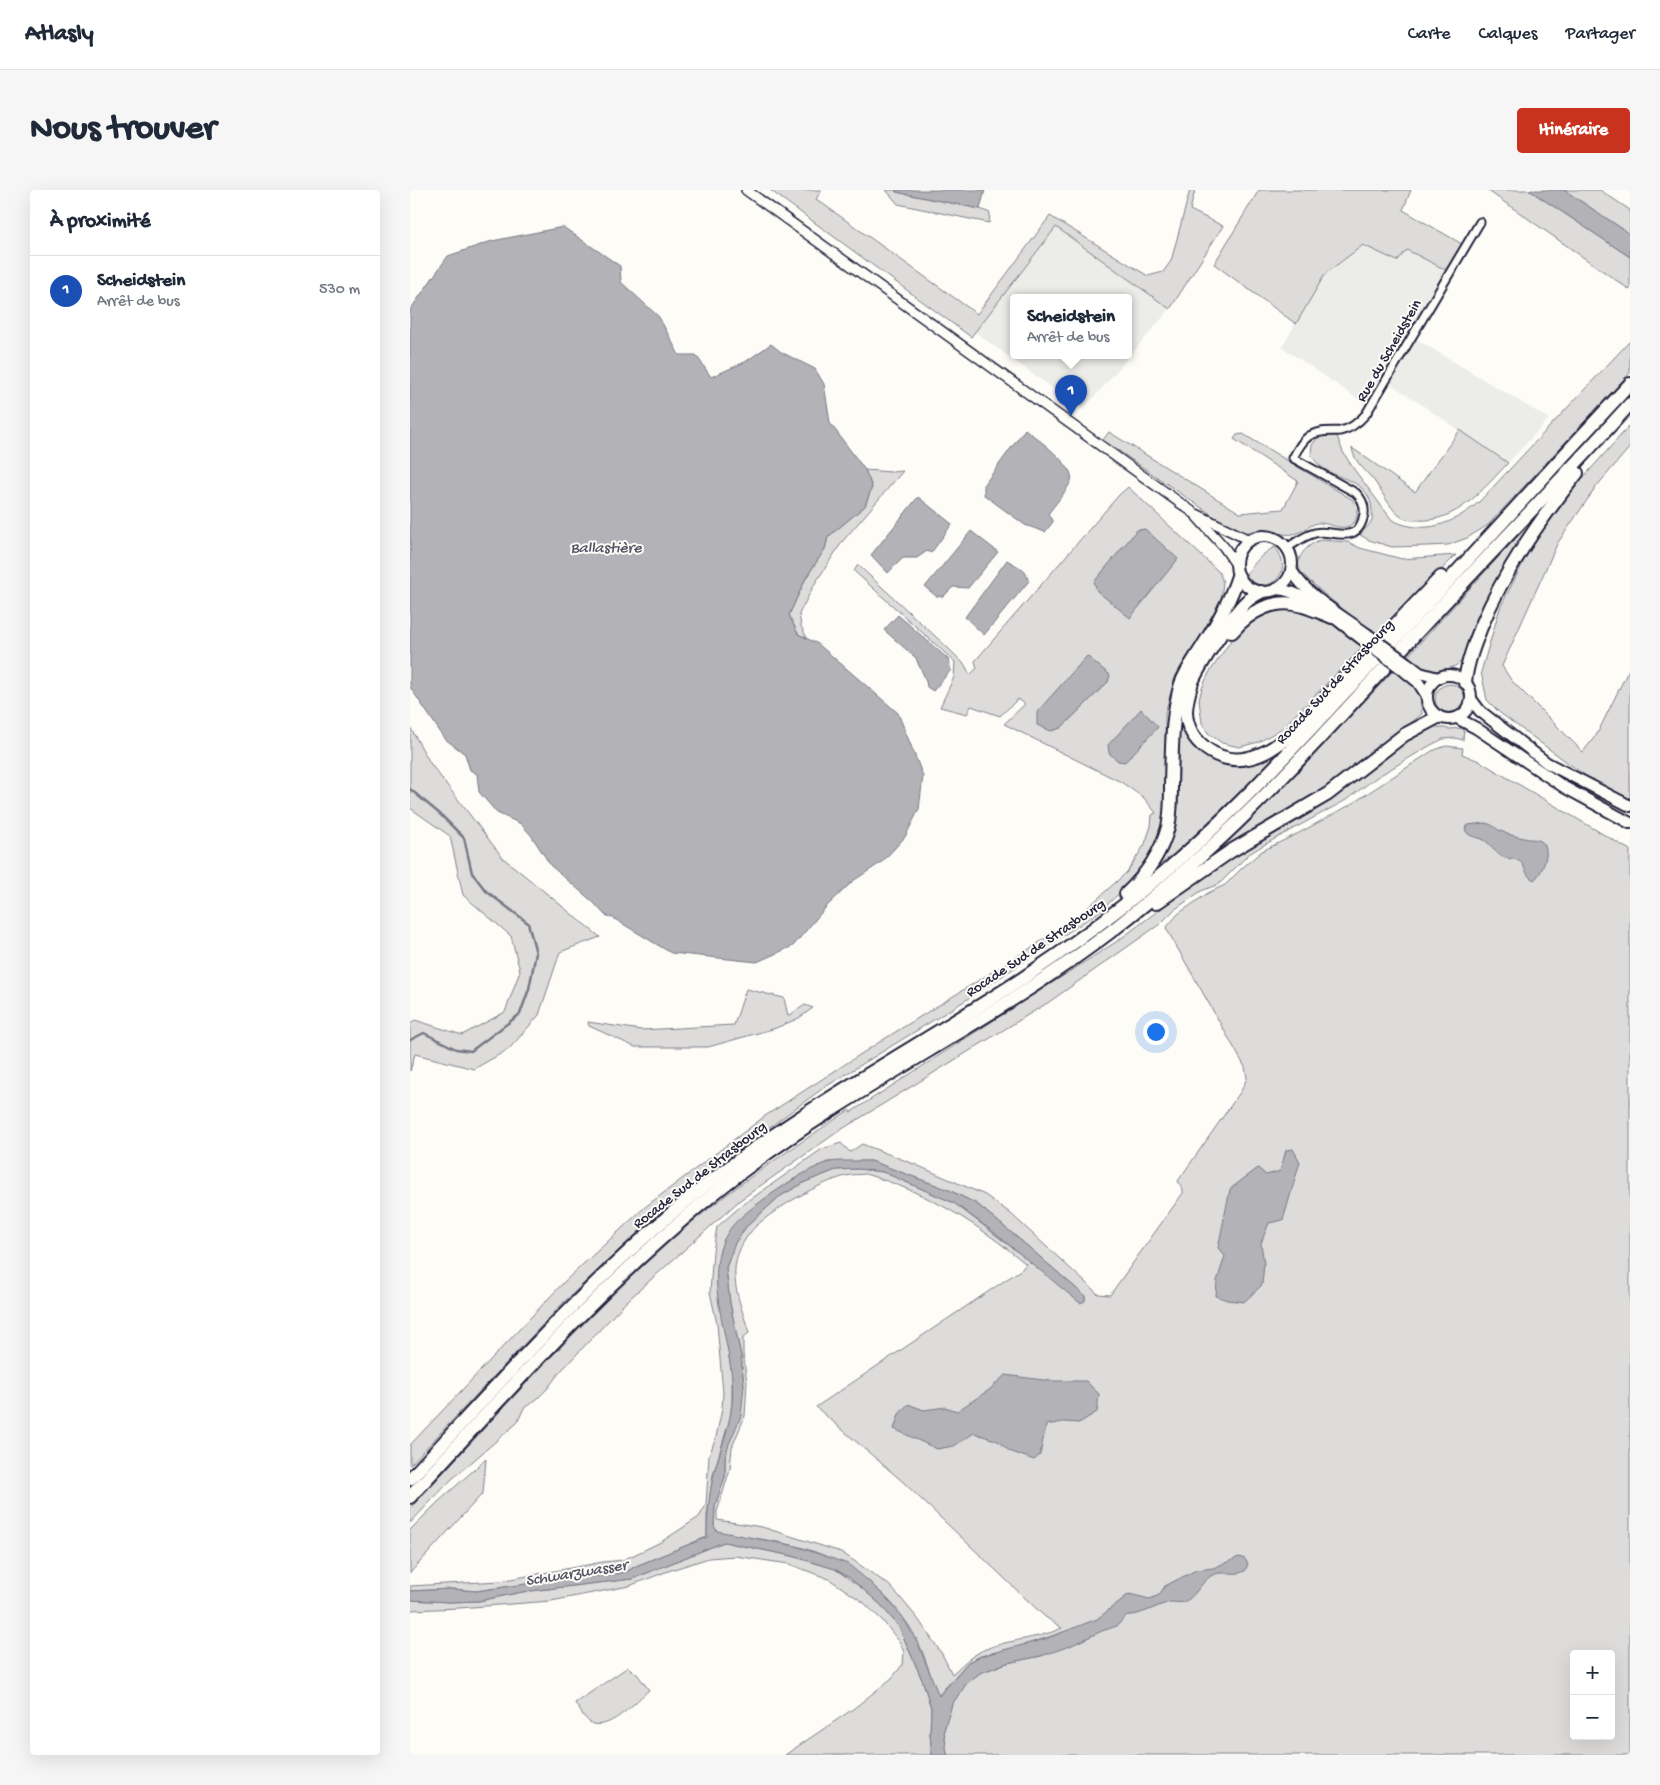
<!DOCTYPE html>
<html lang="fr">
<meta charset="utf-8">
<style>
body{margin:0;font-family:"Gochi Hand",sans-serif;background:#f6f6f7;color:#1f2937}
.controls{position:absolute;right:15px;bottom:15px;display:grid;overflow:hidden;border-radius:5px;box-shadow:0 5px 20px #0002}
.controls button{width:45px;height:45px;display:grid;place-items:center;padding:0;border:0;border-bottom:1px solid #e0e1e3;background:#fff;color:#1f2937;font:25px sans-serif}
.you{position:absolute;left:745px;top:841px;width:18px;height:18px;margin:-12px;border:4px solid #fff;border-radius:50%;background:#1a73e8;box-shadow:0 0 0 8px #1a73e833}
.badge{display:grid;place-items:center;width:32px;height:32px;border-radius:50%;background:#c8321e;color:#fff;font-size:16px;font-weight:700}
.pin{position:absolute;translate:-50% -41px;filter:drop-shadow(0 1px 2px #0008)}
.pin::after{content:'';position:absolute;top:26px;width:18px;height:15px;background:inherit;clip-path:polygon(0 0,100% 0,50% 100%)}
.popup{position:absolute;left:600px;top:104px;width:122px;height:65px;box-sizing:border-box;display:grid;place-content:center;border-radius:5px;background:#fff;filter:drop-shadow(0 1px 4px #0005);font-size:16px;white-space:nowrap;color:#747a83}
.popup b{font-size:19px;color:#1f2937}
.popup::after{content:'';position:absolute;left:50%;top:100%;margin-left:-10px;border:10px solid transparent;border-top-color:#fff}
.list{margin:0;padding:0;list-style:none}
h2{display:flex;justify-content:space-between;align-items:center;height:65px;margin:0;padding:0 20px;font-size:21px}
h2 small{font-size:16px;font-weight:400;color:#747a83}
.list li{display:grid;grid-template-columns:32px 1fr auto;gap:15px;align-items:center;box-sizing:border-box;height:70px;padding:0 20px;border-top:1px solid #e0e1e3}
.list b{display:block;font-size:19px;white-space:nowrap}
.list p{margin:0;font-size:16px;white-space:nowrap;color:#747a83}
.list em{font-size:16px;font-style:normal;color:#747a83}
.map{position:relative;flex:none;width:1220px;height:1565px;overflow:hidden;border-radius:5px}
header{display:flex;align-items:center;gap:30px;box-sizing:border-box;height:70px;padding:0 25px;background:#fff;border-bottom:1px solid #e0e1e3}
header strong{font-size:24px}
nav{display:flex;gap:28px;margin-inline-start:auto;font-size:18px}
.intro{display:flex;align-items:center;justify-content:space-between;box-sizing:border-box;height:120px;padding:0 30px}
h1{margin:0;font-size:35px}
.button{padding:12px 22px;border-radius:5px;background:#c8321e;color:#fff;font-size:18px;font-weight:700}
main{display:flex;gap:30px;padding:0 30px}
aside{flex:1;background:#fff;border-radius:5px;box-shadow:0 5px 20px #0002}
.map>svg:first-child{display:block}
.built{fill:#ecece9;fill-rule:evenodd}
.green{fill:#dddcdb;stroke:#807f8b;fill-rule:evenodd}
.water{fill:#b2b2b7;stroke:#787885}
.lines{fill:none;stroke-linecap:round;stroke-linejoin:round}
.stream{stroke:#787885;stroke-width:2.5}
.street-casing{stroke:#22223b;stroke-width:11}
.secondary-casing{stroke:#22223b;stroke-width:12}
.primary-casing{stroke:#22223b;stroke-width:14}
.highway-casing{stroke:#22223b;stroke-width:16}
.street{stroke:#fdfcf7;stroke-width:7}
.secondary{stroke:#fdfcf7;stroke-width:9}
.primary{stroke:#fdfcf7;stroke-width:10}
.highway{stroke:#fdfcf7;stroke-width:12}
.primary-bridge-casing{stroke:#22223b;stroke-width:14;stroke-linecap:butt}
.primary-bridge{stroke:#fdfcf7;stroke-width:10}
.labels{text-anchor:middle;stroke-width:4;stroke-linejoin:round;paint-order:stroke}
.street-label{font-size:15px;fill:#22223b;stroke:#fdfcf7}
.water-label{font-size:16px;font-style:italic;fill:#545466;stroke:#fdfcf7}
</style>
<header>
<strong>Atlasly</strong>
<nav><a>Carte</a><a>Calques</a><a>Partager</a></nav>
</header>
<div class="intro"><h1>Nous trouver</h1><a class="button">Itinéraire</a></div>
<main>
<aside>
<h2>À proximité<small></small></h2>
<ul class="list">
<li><span class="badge" style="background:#1a4fb4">1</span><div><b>Scheidstein</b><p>Arrêt de bus</p></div><em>530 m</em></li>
</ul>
</aside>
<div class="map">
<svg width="1220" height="1565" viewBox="0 0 1220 1565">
<rect width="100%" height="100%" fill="#fdfcf7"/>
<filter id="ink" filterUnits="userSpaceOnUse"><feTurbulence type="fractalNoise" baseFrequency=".02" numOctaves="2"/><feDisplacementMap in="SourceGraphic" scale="10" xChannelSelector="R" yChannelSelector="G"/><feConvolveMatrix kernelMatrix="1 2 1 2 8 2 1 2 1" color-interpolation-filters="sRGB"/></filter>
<g filter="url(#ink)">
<g class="built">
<path d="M646,37L760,119L673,220L565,142ZM604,107H718V165H604Z"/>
<path d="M953,55L987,71L997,59L1036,80L998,144L1139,229L1098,273L975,190L958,216L872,157L915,84Z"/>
</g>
<g class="green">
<path d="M360,0H412L406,9L567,124L640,26L738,86L753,82L761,71L780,0H785L780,20L813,36L760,119L646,37L561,147Z"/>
<path d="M476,0H486V2L570,19L580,23L579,33L488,14Z"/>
<path d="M849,0H1001L993,20L1052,54L1036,80L997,60L987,71L953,55L915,84L886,134L804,74Z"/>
<path d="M1077,0H1119L1220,67V100Z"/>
<path d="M1154,0H1190L1220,20V44Z"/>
<path d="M1220,151V183L1078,335L1057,348L1038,355L1017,356L982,357L959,350L950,345L962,331C966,279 917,297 901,264L902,255L908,247L918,245L927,246L933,262L943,278L982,330C1015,346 1043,334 1069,312Z"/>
<path d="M1220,235V257L1186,297L1147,354L1092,476L1101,490L1173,562L1187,544L1220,477V610L1173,584L1090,523L1077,510L1071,482L1090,418L1123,353L1171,290Z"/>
<path d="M1050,240L1098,273C1074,298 1047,333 1008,330C1003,330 998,330 993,328C982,322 974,305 967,295C959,282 944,274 942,258L1005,302Z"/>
<path d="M699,242L830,323L873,319L888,291L824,249L827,245L833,244L943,310C946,318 950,325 944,332C934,344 920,332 907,333C899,335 892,343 883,344C873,346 865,341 856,340C851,339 846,341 841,342C831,343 824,339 815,334L693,250Z"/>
<path d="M455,280L481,282L493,281L432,352L404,395L389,424L391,436L397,448L388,444L379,425L396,388L415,359L418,347L455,316L462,297Z"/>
<path d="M718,297L809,382L813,392L811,409L791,447L766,485L755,523L756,619L749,650L726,688L689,722L556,810L412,899L317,968L254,1019L155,1111L0,1275V1255L155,1091L235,1017L355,926L471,851L624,756L675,720L717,682L735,654L741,636L742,625L746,623L734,608L711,592L594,534L615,514L608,509L590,526L561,516L557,524L530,517L544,487L545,472L444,381L448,375L538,458L555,475L560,485L567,478L565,471L709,305ZM677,467L699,485L698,492L651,538Z"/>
<path d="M1137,314L1056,460C1052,472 1050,475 1037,479C1019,485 1012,477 997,467Z"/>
<path d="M910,350L938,352L950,358L992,369L1046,365L966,445C945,428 922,412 902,393C899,390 894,386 891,382C882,368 899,354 910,350Z"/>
<path d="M865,357C889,386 850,410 836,384C845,373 852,363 865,357Z"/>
<path d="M875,416L907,424L954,456L871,539L849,552L829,557L812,553L798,543L792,533L789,510L792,498L799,483L824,446L843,428Z"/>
<path d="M984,480L1009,500L1012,524L932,588L894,613L807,663L805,661L893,577Z"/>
<circle cx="1040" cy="509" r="15"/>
<path d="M770,525L812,572L871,559L858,575L752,676L750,672L758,660L768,616Z"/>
<path d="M1022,536L1039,539L1054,538L1053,550L1045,548L1033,549L1021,555L967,587L936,610L852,656L839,664L809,694L791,701L764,720L750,734L639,812L429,941L330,1010L217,1111L149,1183L137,1199L127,1209L114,1218L107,1233L42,1289L0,1333V1318C87,1226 171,1129 267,1045C320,998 380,960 439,920L441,922L709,750L786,692L992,552Z"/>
<path d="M0,537L20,573L93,668L190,747L150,762L129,825L99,859L64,879L5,864L0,881V834L5,830L52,845L95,822L110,781L101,746L53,705L40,646L0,618Z"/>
<path d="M1036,556L1053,558L1052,564L1069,571L1220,660V1565H537L534,1540L542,1514L557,1493L570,1483L597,1473L631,1466L643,1461L657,1441L614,1455L571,1466L558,1472L528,1506C522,1490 517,1473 510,1456C488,1407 438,1369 386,1356C362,1350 336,1347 311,1343L307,1341L304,1336L305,1316L315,1287V1267L334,1195L331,1166L320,1113L316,1078L325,1053L336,1037L369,1007L395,992L426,980L448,979L473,982L544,1013L622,1073L675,1110V1106L615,1054L567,1014L539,1000L461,971L417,972L382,990L352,1011L314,1049L309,1063L307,1094L322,1185V1213L320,1228L303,1285L297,1325V1347L226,1376L216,1382L197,1385L152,1389L66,1401L41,1399L0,1401V1396L90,1391L193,1372L213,1370L251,1352L289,1327L296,1315L299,1266L306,1247L312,1219L313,1203L307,1134L300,1102L303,1061L307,1037L331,1016L412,959L431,953L440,962L452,954L504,974L575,1005L600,1023L688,1104L700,1105L773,1003V1000L768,991L831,901L837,888L835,877L756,738L768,724L798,703L815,695L832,678L852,661L889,643L940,615L1022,561ZM455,984C517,1002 567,1033 616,1074L612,1079L406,1217L492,1291L634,1426L652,1438C626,1451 586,1449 563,1466C555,1471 549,1478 542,1484L532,1464L508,1429L489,1406L479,1395L431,1362L352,1337L307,1330V1322L320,1279L322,1257L335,1226L337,1192L333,1164V1148L339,1143C333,1121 321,1095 326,1072C328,1059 337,1045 346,1036C366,1018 410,992 436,986C442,984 449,985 455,984ZM1164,1464H1201V1546H1164Z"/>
<path d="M336,799L374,808L378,826L395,815L403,818L389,828L366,838L298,857H225L179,836L178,832L231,840L324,835Z"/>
<path d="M76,1269L73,1303L0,1383V1340L27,1313Z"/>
<path d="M314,1352L382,1366L425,1379L453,1399L471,1415L489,1437L513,1492L521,1518L520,1544L522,1565H375L443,1519L482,1488L493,1474L494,1462L489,1451L472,1430L453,1412L419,1389L379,1374L325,1366L299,1368L261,1380L219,1396L141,1411L49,1418L0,1420V1410L39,1412L69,1411L112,1402L222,1389Z"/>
<path d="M218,1477L227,1484L239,1500C226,1511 202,1539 183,1534C175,1531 170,1520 165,1513Z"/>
</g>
<g class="water">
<path d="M486,0H575L570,19L486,2Z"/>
<path d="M1119,0H1154L1220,44V67Z"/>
<path d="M153,37L210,76L211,92L249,127L269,165H286L301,187L335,172L361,154L371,162L405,179L414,194L420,233L455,280L462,297L455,316L418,347L415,359L396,388L379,425L388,444L408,454L488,523L513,586L509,619L495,647L472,672L443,691L416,717L383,756L347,772L261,763L203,728L195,725L183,712L141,676L121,645L111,634L87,623L69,602L67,584L60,580L55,564L35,549L0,497V120L38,66L82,51Z"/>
<path d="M615,239C626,248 667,277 661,291C658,299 644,316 638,324L643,332L635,342L615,335L574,305V295Z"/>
<path d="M508,307L542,334L521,363L517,361L507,368H493L478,383L461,365Z"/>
<path d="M735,339L768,369L720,428L687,401L684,392L727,340Z"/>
<path d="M561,341L588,362L558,398L543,397L533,407L526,406L515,397Z"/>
<path d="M597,370L614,380L619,391L574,445L555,427Z"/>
<path d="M488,425L538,469L541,480L523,501L517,497C516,486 509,478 506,468L474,440Z"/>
<path d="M677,466L700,485L698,492L651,538L641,541L627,535V522Z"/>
<path d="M731,519L748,537L715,572L708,571L699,563L698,555Z"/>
<path d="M1075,633C1085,635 1084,638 1091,641C1098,645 1106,646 1114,648C1119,650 1128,648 1132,652C1142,660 1132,684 1124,690C1114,686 1116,673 1107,670C1103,668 1099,669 1095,668C1086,665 1082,655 1074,650C1066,646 1058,648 1055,639L1058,635Z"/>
<path d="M883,959L890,972L873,1030L859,1033L851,1053L854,1074L852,1095L834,1112L817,1110L806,1106L807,1091L815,1066L808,1058L820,999L848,978L856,985L870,981L876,960Z"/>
<path d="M435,971H461L539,1000L567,1014L615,1054L675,1106V1111L670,1113L582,1041L544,1013L473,982L448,979L426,980L395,992L369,1007L336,1037L325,1053L316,1078L320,1113L331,1166L334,1195L331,1226L319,1254L315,1267V1287L305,1316L304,1336L307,1341L386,1356L438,1374L461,1393L480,1412L497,1434L509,1456L529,1506L558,1472L571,1466L635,1449L687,1429L719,1404L740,1409L749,1405L755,1396L786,1380L803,1378L829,1367L835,1369L838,1374L835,1381C825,1386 815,1381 805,1384C792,1389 788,1404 776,1411C772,1414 767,1412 761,1412C749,1414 729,1427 717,1425L707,1436L692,1441L660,1456L631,1466L597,1473L570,1483L557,1493L542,1514L534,1540L537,1565H522L520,1544L521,1518L513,1492L489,1437L471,1415L440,1388L425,1379L382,1366L314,1352L222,1389L112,1402L69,1411L39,1412L0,1410V1401L41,1399L66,1401L152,1389L197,1385L216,1382L226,1376L297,1347C297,1326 299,1304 304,1283C310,1260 320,1237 322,1213C328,1159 286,1088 320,1039C327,1028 350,1012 360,1005C378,993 396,980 416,973C422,971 429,971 435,971Z"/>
<path d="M595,1185L641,1191H676L689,1204L687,1222L669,1233L653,1232L636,1235L630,1265L624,1270L599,1261L588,1251L564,1243L544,1256L527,1259L484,1239L489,1224L498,1214L514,1220L535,1217L547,1221L579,1200Z"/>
</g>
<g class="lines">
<path class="stream" d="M0,599L31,625L54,648L62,683L76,701L118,733L126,763L119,799L110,824L61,861L46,859L14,843L0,850"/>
<defs>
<path id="street" d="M877,358C885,353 895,345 905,343C921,338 948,358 954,324C955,316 952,309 946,303L883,268C887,260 892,251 899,246C909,240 920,242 930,241C941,239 949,232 956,224L1070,32"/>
<g id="secondary">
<path d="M336,0L784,323L839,350"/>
<path d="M787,327L814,357L825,373"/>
</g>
<g id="primary">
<circle cx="854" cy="374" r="28"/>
<path d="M881,380C898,407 931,425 957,444"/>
<path d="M866,399C897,401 927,431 952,449"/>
<path d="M997,473L1010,483L1028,488"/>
<path d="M992,479L1008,492L1017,506"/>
<circle cx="1039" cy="507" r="22"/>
<path d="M1061,509L1070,521L1137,573L1220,616"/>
<path d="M1047,528L1066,538L1154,597L1220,633"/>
</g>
<g id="highway">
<path d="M851,402C845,405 840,408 835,413C821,427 790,474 782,492C779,502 776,512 776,522C777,552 809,575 838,568C854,565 866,556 878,547L1031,387"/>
<path d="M822,442C839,421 866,407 893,416C903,419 912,423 922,427"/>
<path d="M1055,492C1057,473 1064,455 1071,437C1094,381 1129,331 1167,283"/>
<path d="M716,704C735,686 751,664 758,637C761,624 761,610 761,596C762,561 761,527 771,494C776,480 787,466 794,454C808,432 820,411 828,386"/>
<path d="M746,713L821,661L918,604L994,545L1028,527"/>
<path d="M0,1289C103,1178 204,1062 326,972C417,905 517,851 612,789C660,757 707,722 751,685C819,628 878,563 939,498C1033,398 1126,295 1220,194"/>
<path d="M0,1307C105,1193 207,1077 330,983C449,893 586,830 704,739C752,701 798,662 841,619C892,569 940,515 989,462C1065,379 1144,298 1220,214"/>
</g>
</defs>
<use href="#street" class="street-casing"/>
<use href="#secondary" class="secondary-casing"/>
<use href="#primary" class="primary-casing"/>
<use href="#highway" class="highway-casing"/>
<use href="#street" class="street"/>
<use href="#secondary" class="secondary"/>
<use href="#primary" class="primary"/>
<use href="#highway" class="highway"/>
<defs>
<g id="primary-bridge">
<path d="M957,444L997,473"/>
<path d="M952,449L992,479"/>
</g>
</defs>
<use href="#primary-bridge" class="primary-bridge-casing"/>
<use href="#primary-bridge" class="primary-bridge"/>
</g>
</g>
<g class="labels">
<g class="street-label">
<text transform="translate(978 160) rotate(-60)" y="5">Rue du Scheidstein</text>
<text transform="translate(924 491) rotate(-47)" y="5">Rocade Sud de Strasbourg</text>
<text transform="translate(625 757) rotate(-34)" y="5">Rocade Sud de Strasbourg</text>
<text transform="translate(289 984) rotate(-38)" y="5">Rocade Sud de Strasbourg</text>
</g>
<g class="water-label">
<text x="196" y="362">Ballastière</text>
<text transform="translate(166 1381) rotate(-9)" y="6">Schwarzwasser</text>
</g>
</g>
</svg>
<div class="controls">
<button>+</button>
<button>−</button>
</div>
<div class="you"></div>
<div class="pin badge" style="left:661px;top:226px;background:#1a4fb4">1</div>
<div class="popup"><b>Scheidstein</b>Arrêt de bus</div>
</div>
</main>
